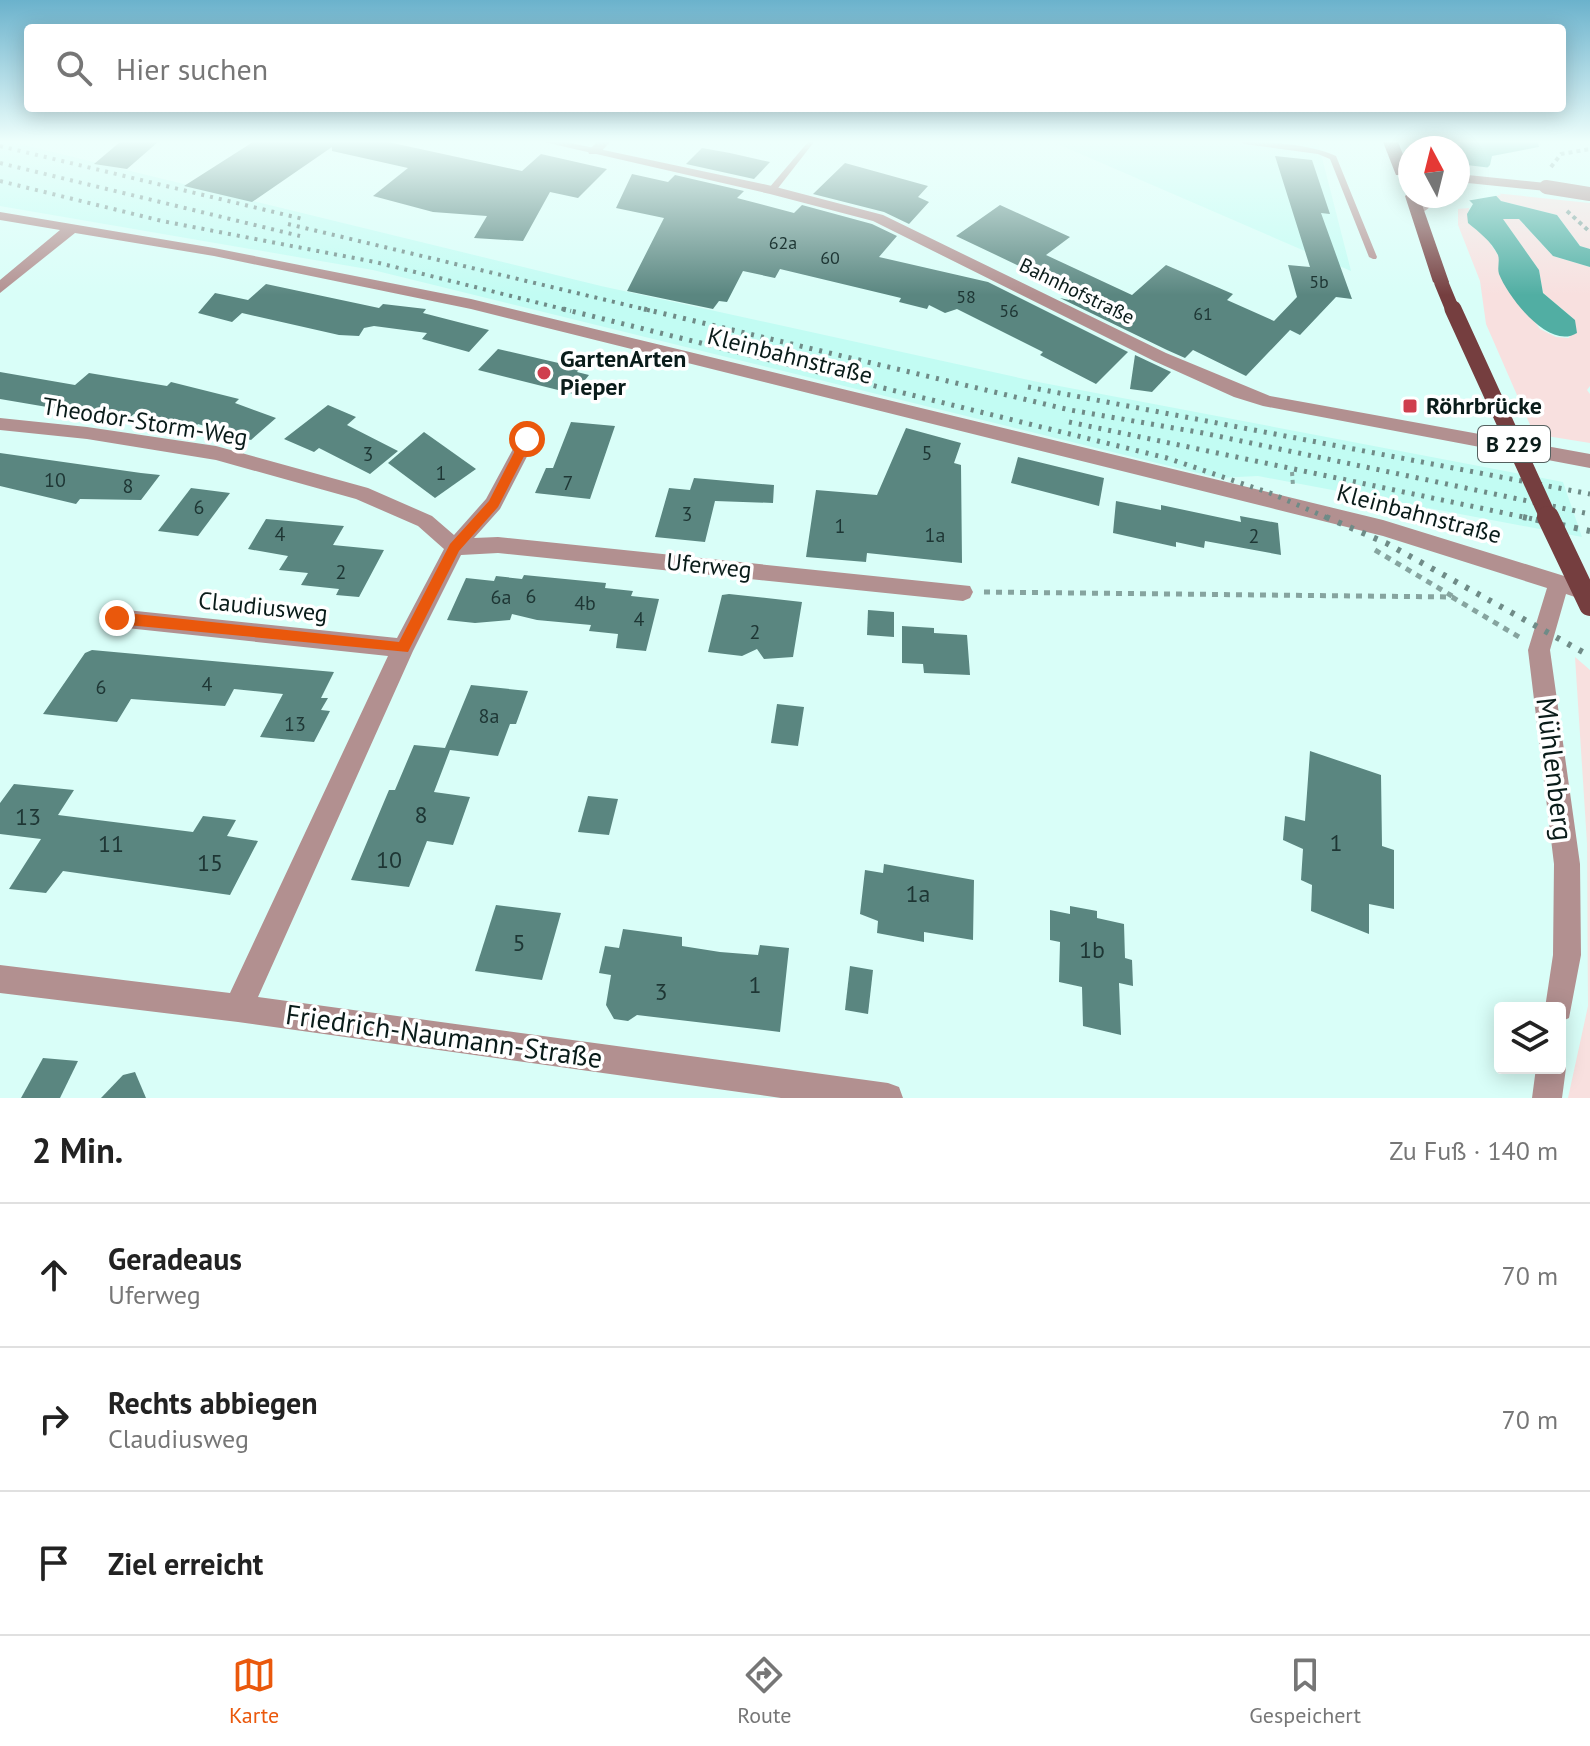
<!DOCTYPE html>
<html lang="de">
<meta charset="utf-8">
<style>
body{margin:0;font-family:"PT Sans",sans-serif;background:#f2f2f2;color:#222}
.controls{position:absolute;right:24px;bottom:24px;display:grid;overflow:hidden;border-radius:8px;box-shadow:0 4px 20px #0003}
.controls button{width:72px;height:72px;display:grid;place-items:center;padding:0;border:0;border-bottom:2px solid #e0e0e0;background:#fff;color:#222;font:40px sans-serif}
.compass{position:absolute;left:1398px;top:136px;width:72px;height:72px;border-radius:50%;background:#fff;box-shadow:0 4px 20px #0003;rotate:353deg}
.stop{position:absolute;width:24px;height:24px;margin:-18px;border:6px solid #ea580c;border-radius:50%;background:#fff}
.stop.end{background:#ea580c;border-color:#fff;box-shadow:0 2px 8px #0008}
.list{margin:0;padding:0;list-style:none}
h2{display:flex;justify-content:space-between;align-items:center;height:104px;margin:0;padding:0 32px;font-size:34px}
h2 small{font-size:26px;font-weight:400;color:#767676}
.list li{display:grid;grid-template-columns:52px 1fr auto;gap:24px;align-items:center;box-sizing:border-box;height:144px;padding:0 32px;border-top:2px solid #e0e0e0}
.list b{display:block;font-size:30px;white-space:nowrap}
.list p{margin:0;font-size:26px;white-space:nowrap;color:#767676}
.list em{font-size:26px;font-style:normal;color:#767676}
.icon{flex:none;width:44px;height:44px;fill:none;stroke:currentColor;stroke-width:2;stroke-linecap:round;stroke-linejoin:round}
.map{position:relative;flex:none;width:1590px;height:1098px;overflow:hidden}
.search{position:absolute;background:#fff;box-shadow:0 4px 20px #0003;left:24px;right:24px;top:24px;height:88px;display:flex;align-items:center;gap:20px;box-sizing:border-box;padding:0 28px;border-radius:8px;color:#767676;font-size:30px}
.sheet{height:536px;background:#fff}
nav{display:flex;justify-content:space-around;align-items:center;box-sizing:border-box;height:112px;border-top:2px solid #e0e0e0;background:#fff;font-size:22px;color:#767676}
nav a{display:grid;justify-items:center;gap:4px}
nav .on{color:#ea580c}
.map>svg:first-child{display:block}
.built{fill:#c2fcf3}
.green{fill:#f8e0df}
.water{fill:#51aea3}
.pier{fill:#d9fef8}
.building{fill:#5a8680}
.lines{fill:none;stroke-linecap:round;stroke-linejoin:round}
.path-far1{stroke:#86a49f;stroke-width:4;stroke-dasharray:4 4;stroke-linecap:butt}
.path{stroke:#86a49f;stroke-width:5;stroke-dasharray:6 6;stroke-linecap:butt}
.service{fill:#b29090;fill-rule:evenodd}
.minor{fill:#b29090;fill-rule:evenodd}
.tertiary{fill:#b29090;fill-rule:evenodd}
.primary{fill:#753e3f;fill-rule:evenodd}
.motorway{fill:#5d1f24;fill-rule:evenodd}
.rail-far2{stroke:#6f8b87;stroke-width:4;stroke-dasharray:3 6;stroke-linecap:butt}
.rail-far1{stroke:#6f8b87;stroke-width:5;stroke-dasharray:3 7;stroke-linecap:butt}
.rail{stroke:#6f8b87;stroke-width:6;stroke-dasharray:4 9;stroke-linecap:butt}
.tertiary-bridge{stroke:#b29090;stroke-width:14}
.primary-bridge-far2{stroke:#753e3f;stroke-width:14}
.primary-bridge-far1{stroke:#753e3f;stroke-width:17}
.primary-bridge{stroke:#753e3f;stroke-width:22}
.route{fill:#ea580c}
.poi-dot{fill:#cf3f4e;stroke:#fff;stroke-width:3}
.labels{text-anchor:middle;stroke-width:7;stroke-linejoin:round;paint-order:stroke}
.far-number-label{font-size:18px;fill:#1e3634}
.far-street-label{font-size:20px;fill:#0a1c1a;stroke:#fff}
.number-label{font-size:20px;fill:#1e3634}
.shield{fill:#fff;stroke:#54605f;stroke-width:2}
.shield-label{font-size:22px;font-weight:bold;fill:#0a1c1a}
.street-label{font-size:24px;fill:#0a1c1a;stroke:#fff}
.poi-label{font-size:24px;font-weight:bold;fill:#0a1c1a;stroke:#fff;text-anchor:start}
.near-number-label{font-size:24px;fill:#1e3634}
.near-street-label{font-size:28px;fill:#0a1c1a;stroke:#fff}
</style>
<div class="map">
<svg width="1590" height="1098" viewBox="0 0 1590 1098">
<rect width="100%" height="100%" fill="#d9fef8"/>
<g class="built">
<path d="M0,142H12L601,286L1038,382L1563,482L1582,537L1258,476L1218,478L373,270L0,206Z"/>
<path d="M1053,142H1318L1351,271Z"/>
</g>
<g class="green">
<path d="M1494,193L1590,203V249L1580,246L1557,215L1501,201Z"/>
<path d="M1469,208L1468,223L1486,237L1500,258L1499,272L1540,329L1556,337L1569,338L1575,320L1543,293L1539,270L1502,218L1519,219L1553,256L1590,267V386L1587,390L1590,394V443L1534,434L1486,324L1480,281L1458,225V209Z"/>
<path d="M1575,657L1590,670V1098H1568L1588,1006L1587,843Z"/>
</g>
<path class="water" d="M1460,142H1538L1539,147L1492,156L1490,165L1483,172L1489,188L1501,201L1557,215L1580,246L1590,249V267L1553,256L1519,219H1503L1539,270L1543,293L1575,320L1577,333C1549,351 1508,297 1499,274C1497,268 1500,261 1498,255C1491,241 1479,232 1468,223L1467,214L1473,204L1458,189Z"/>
<path class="pier" d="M1458,164L1492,168L1488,172L1493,186L1501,195L1466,201L1458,194Z"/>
<g class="building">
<path d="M120,142H158L127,169L94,164Z"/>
<path d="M253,142H388L522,171L541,154L607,169L578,198L550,192L523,241L474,238L487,216L433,212L373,196L408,168L332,151V147L252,202L184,186Z"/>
<path d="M702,148L730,153L770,162L754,179L686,164Z"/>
<path d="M1275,156L1312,160L1330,214L1321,213L1352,299L1336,297L1300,335L1290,330L1246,376L1193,350L1185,358L1167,350L1060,298L1069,300L1072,291L956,236L1000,205L1070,237L1046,255L1132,295L1166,265L1233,294L1227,300L1274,321L1297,297L1288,265L1310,267Z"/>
<path d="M845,163L928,186L918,197L929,202L909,224L884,212L813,194Z"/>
<path d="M632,174L668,182L675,175L744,191L737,198L794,213L802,205L872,224L897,236L879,257L988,282L1128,352L1096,384L1040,355L1043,352L957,309L945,313L929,305L927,309L899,302L901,298L780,269L775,278L743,271L727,302L719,301L713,309L627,291L664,218L616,208Z"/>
<path d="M266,284L379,308L383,304L426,309L423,313L489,330L469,352L422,339L427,333L374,326L364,328L359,336L339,335L242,313L232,322L198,313L215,293L248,300Z"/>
<path d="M498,349L580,368L577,372L589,375L574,394L478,370Z"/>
<path d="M1135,355L1171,372L1152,392L1130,389Z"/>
<path d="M0,372L75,385L89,373L167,386L171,382L239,399L235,403L276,418L251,440L198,424L193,429L134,414L128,419L75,407L72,410L53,408L0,399Z"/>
<path d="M328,405L356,417L347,425L398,451L370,474L319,448L314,452L284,439Z"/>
<path d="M571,422L615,426L590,499L535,493L546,468H553Z"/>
<path d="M906,428L961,443L954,463L961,465L962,563L867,553L866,562L806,557L816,490L877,495Z"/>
<path d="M424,432L476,469L435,498L388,463Z"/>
<path d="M0,453L141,473L160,475L141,500L80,499L76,504L0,486Z"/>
<path d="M1018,457L1104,478L1099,506L1011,483Z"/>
<path d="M694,478L774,485L773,503L715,501L705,542L655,537L669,488L690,490Z"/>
<path d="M191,488L230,493L198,536L158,531Z"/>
<path d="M1116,501L1161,510V505L1241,522L1240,516L1278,523L1281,555L1205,541L1204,548L1176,542V547L1113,533Z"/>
<path d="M266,519L344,526L333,545L384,550L359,597L336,595L339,589L301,585L308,573L279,570L288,556L248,549Z"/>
<path d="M524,575L606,583L605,588L633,591L631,596L659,599L646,651L616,648L618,634L589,631L591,625L537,620L512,614L510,620L475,623L447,620L466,578L494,581L496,576L522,579Z"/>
<path d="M729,594L802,602L793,657L764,659L757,649L742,656L708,652L722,595Z"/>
<path d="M868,610L894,612V637L867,635Z"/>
<path d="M902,626L934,628V633L967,635L970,675L924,673L923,664L902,663Z"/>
<path d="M92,650L334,672L321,698H328L321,710L330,711L314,742L260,737L283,694L234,689L225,706L131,699L117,722L43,714L85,653Z"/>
<path d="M471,685L528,691L516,724H510L498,756L450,750L434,792L470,797L453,845L427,841L409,887L351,880L389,790H395L414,745L445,748Z"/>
<path d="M777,704L804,707L798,746L771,743Z"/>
<path d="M1310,751L1381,775L1382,846L1394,850V909L1369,904V934L1311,911L1312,885L1301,880L1303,849L1283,840L1285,816L1305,821Z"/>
<path d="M14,784L74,790L58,815L193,832L203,816L236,820L227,836L258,841L230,895L63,871L46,893L9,889L41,839L0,834V803Z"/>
<path d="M588,796L618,799L609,835L578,832Z"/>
<path d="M884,864L974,880L973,940L924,932V942L877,933L878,921L860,914L865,870L883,873Z"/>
<path d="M496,905L561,913L542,980L475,971Z"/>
<path d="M1070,906L1097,911V918L1124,924L1125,958L1132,960L1133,986L1119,983L1121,1035L1083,1026L1082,987L1059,982L1060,942L1050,940V910L1070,914Z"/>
<path d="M623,929L682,937V946L720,952L758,955L760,945L789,948L780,1032L637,1015L628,1021L614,1019L606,1005L611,975L599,973L605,946L619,948Z"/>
<path d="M850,966L873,970L868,1014L845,1010Z"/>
<path d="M43,1058L78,1061L60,1098H21Z"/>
<path d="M135,1072L146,1098H101L123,1075Z"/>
</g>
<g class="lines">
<g class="path-far1">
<path d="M1551,167L1561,154L1590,149"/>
<path d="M1567,211L1590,232"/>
<path d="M1292,472L1293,486"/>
</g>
<g class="path">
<path d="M1375,550L1452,596"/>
<path d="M984,592L1452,597L1519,637"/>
</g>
<g class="service">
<path d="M808,142H814L775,192H769V188Z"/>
<path d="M1241,142C1270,142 1309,144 1336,156L1377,257L1376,259H1373L1369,257L1330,159L1318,154L1244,144Z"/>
</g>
<g class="minor">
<path d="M597,142H610L599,154H589L588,151Z"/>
<path d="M0,212L214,248L471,299L1383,520L1590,584V602L1566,594L1550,650L1580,864L1581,955L1569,1018L1560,1022V1008H1545L1553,955L1554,864L1528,650L1547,588L1383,536L471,309L214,256L75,233L0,293V280L60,230L0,220Z"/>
<path d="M0,418L87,427L216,446L368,488L432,516L454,535L486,499L521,434L527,433L536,439L500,509L474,538L498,537L970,586L973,592L970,598L963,601L498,553L461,555L413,651L258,997L888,1083L899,1087L903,1098H781L238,1022L0,993V965L230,993L388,656L117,627L109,624L106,618L109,612L117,609L397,638L444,549L418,526L356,499L216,460L87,439L0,430Z"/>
<path d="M1560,1057L1566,1068L1562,1098H1532L1536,1068H1560Z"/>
</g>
<g class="tertiary">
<path d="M544,142H566L772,186L883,215L1166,353L1270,396L1590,454V468L1263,406L1234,397L1154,361L873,221L770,194Z"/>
<path d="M1458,174L1546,183L1553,187L1546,191L1458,182Z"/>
<path d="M1429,196H1445L1422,213H1412V207Z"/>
</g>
<path class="primary" d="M1410,192V196H1419L1449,282L1446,285L1441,287L1433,282L1405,196Z"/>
<path class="motorway" d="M1383,142H1398L1410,172L1408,175H1396Z"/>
<g class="rail-far2">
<path d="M0,146L303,219"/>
<path d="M0,163L300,236"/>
<path d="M0,181L162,221L375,262L571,311"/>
<path d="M288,224L652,311"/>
</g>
<g class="rail-far1">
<path d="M563,309L1167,458L1270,493L1330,519"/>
<path d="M644,309L1070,410L1203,433L1590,514"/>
<path d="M1028,387L1590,494"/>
<path d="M1069,422L1533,519"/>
</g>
<g class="rail">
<path d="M1326,517L1386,543L1590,656"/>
<path d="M1523,517L1590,531"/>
</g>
<path class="tertiary-bridge" d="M1546,187L1590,194"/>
<path class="primary-bridge-far2" d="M1441,282L1453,311"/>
<path class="primary-bridge-far1" d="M1453,309L1549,519"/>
<path class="primary-bridge" d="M1548,517L1590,605"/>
</g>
<linearGradient id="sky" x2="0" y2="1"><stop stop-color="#6bb2cc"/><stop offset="0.48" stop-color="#eefffc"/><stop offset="1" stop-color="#eefffc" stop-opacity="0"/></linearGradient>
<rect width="1590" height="295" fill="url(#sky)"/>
<path class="route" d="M527,434L533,439L498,507L459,551L408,652L117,624L110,618L117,612L399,642L450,544L489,501L521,439Z"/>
<g class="poi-dot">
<circle cx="544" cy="373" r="8"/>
<rect x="1402" y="398" width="16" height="16" rx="4"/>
</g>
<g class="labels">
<g class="far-number-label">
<text x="783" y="249">62a</text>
<text x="830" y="264">60</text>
<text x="1319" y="288">5b</text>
<text x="966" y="303">58</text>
<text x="1009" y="317">56</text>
<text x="1203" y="320">61</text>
</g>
<g class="far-street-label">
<text transform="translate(1077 291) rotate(26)" y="7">Bahnhofstraße</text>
</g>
<g class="number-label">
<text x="927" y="460">5</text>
<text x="368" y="461">3</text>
<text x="441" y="480">1</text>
<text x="55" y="487">10</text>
<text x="568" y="490">7</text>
<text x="128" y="493">8</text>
<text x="199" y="514">6</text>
<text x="687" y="521">3</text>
<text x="840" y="533">1</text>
<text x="280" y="541">4</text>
<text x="935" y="542">1a</text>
<text x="1254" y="543">2</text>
<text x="341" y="579">2</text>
<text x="531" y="603">6</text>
<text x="501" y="604">6a</text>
<text x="585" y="610">4b</text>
<text x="639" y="626">4</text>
<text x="755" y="639">2</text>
<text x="207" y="691">4</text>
<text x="101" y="694">6</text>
<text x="489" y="723">8a</text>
<text x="295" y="731">13</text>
</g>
<rect class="shield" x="1478" y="426" width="72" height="36" rx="6"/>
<g class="shield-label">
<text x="1514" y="452">B 229</text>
</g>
<g class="street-label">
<text transform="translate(790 356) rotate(14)" y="8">Kleinbahnstraße</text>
<text transform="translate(145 422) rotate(9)" y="8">Theodor-Storm-Weg</text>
<text transform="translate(1419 514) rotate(15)" y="8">Kleinbahnstraße</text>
<text transform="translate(709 566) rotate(6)" y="8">Uferweg</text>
<text transform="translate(263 607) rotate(6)" y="8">Claudiusweg</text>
</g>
<g class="poi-label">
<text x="560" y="367">GartenArten<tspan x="560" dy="28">Pieper</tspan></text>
<text x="1426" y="414">Röhrbrücke</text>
</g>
<g class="near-number-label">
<text x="421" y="823">8</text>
<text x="28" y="825">13</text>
<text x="1336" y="851">1</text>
<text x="111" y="852">11</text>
<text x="389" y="868">10</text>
<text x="210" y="871">15</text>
<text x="918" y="902">1a</text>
<text x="519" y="951">5</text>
<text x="1092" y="958">1b</text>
<text x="755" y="993">1</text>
<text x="661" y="1000">3</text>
</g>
<g class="near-street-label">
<text transform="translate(1555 769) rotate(83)" y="10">Mühlenberg</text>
<text transform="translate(444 1036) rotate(8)" y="10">Friedrich-Naumann-Straße</text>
</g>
</g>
</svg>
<div class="controls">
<button><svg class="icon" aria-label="layers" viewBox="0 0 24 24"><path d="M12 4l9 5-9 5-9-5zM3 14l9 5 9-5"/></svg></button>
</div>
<svg class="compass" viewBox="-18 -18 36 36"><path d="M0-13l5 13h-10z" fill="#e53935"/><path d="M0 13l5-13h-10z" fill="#767676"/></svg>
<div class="stop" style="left:527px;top:439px"></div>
<div class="stop end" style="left:117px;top:618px"></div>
<div class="search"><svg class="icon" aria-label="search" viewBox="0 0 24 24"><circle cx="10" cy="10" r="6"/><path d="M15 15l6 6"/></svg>Hier suchen</div>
</div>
<section class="sheet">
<h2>2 Min.<small>Zu Fuß · 140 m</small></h2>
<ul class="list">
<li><svg class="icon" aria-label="ahead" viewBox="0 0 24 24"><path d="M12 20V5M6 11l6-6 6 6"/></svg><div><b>Geradeaus</b><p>Uferweg</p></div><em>70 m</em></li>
<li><svg class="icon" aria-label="right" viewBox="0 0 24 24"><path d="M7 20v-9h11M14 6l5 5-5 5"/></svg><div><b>Rechts abbiegen</b><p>Claudiusweg</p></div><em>70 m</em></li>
<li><svg class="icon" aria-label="arrive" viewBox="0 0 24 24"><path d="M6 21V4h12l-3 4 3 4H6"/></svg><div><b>Ziel erreicht</b></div></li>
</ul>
</section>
<nav>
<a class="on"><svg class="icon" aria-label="map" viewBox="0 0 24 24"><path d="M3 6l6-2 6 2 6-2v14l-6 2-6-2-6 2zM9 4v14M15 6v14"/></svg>Karte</a>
<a><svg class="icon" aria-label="directions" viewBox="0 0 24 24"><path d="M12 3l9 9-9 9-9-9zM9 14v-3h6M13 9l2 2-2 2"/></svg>Route</a>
<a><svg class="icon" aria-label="saved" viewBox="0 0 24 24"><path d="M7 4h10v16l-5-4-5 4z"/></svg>Gespeichert</a>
</nav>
